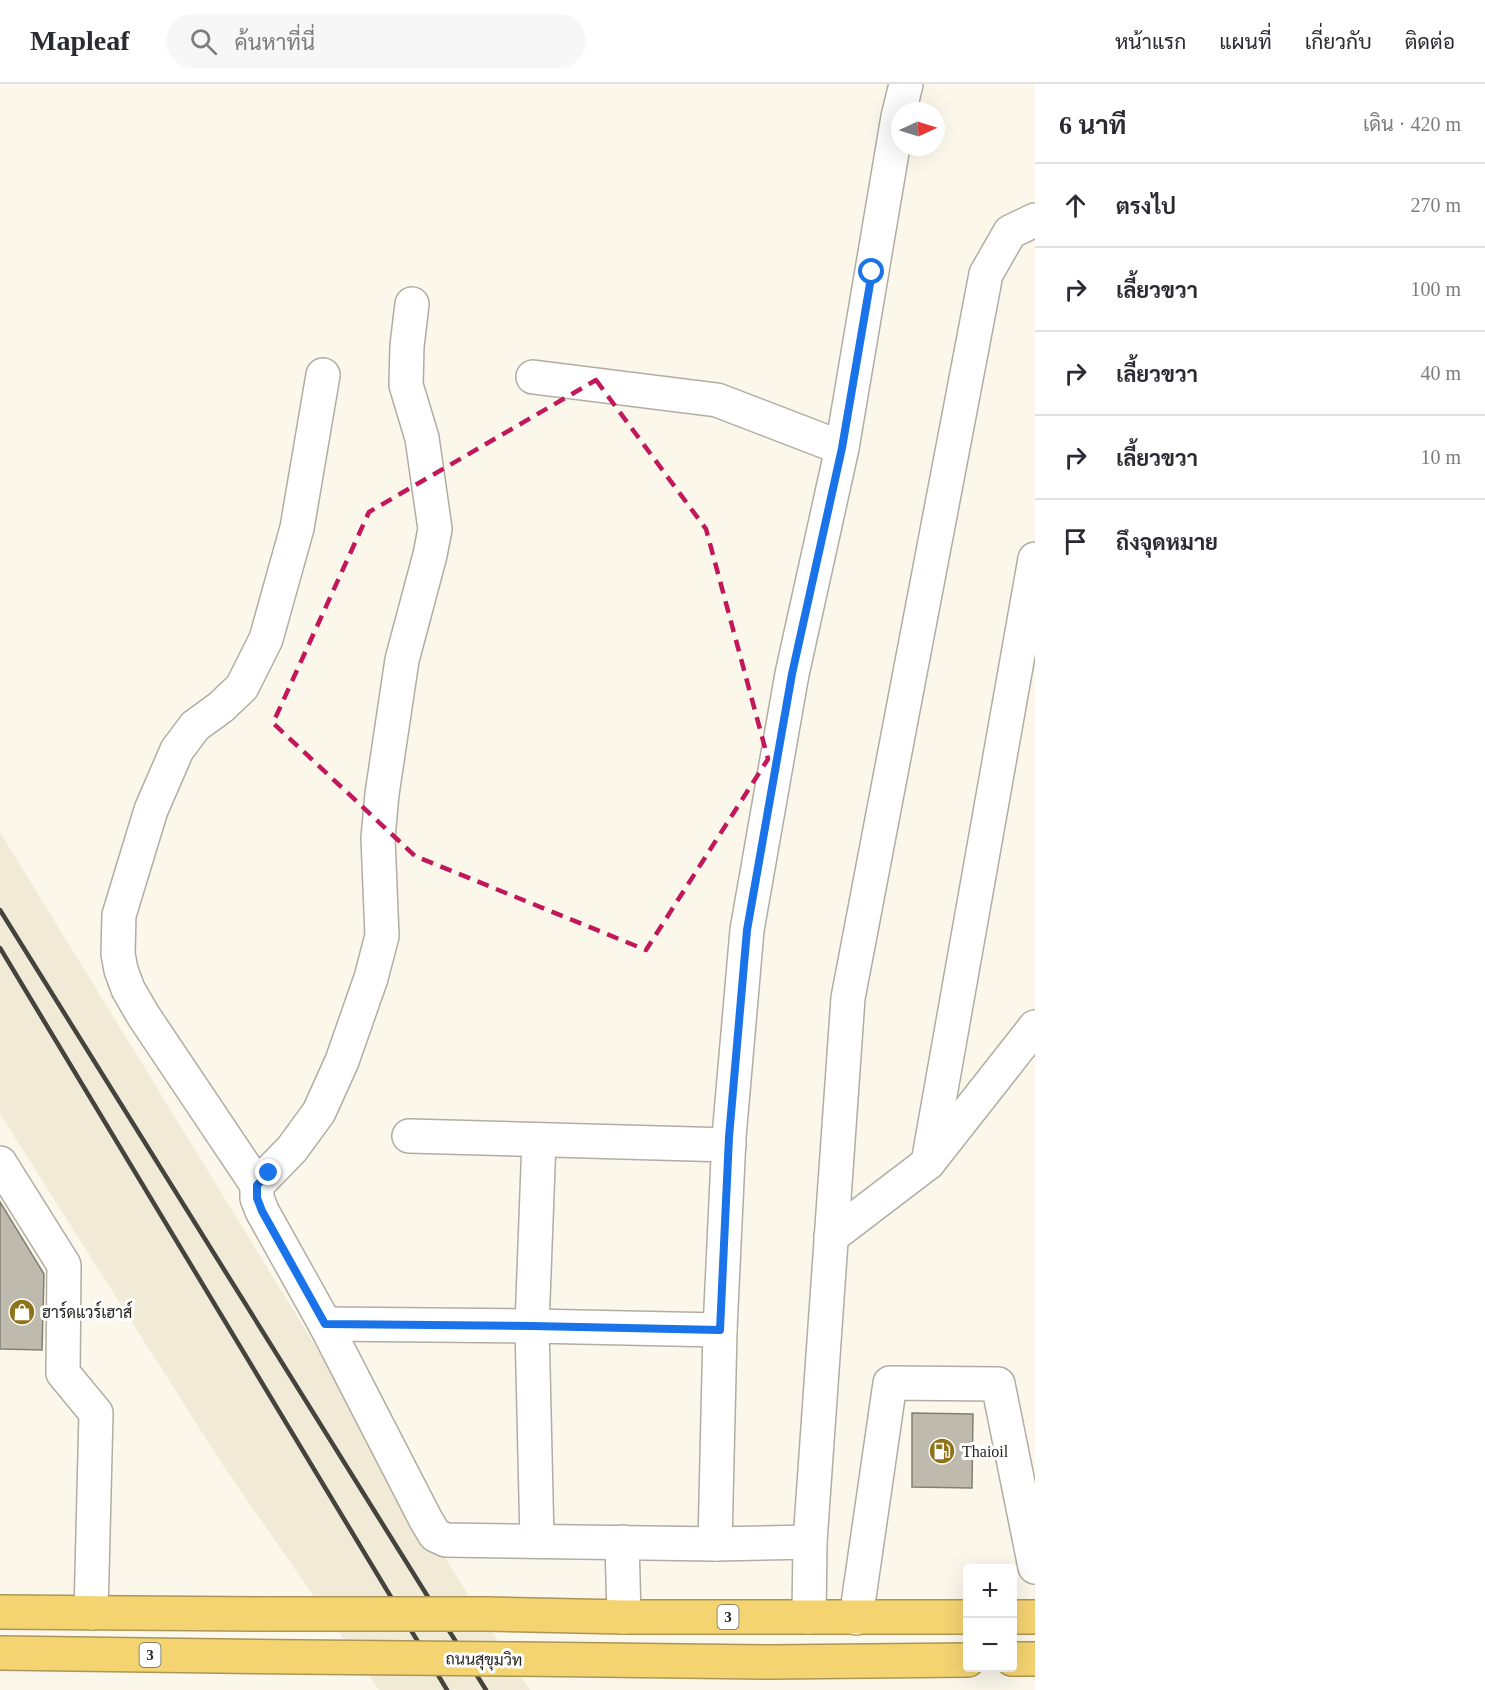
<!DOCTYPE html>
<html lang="th">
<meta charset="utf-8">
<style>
body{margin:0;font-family:"Times New Roman",Sarabun,serif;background:#f7f7f7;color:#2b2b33}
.controls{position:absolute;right:18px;bottom:18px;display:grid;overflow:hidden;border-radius:6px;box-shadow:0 6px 24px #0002}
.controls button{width:54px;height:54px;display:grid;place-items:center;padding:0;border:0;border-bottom:2px solid #e1e1e2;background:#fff;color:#2b2b33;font:30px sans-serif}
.compass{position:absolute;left:891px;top:18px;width:54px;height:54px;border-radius:50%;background:#fff;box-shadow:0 6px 24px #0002;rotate:86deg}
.stop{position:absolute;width:18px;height:18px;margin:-14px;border:4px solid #1a73e8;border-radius:50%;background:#fff}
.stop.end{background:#1a73e8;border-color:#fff;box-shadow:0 2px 6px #0008}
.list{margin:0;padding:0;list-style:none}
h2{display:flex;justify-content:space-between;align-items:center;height:78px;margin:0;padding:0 24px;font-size:26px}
h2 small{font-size:20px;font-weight:400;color:#7c7c81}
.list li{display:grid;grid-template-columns:39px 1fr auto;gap:18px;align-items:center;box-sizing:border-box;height:84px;padding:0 24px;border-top:2px solid #e1e1e2}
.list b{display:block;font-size:22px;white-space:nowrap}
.list em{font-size:20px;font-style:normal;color:#7c7c81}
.icon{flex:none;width:33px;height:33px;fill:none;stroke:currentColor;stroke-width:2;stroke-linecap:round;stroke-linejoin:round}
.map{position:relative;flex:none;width:1035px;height:1606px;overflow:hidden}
header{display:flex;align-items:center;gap:36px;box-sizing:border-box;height:84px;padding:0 30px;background:#fff;border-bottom:2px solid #e1e1e2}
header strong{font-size:28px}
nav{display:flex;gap:33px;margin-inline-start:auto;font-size:21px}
.search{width:420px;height:54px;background:#f7f7f7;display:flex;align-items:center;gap:15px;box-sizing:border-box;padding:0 21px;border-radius:33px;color:#7c7c81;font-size:22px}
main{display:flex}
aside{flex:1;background:#fff}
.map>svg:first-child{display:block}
.built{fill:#f1ead7}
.building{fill:#bebaae;stroke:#837f75;stroke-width:1.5}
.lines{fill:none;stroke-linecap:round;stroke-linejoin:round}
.minor-casing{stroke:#b1ada2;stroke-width:36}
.highway-casing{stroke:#ac9655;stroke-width:36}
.minor{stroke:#fff;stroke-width:33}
.highway{stroke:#f4d371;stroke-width:33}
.rail{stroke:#44433e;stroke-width:4.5}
.highway-bridge-casing{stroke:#ac9655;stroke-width:36;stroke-linecap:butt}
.highway-bridge{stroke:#f4d371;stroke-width:33}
.route{stroke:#1a73e8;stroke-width:8}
.marked{fill:none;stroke:#c2185b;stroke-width:4.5;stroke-dasharray:12 8;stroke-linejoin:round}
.labels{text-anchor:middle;stroke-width:6;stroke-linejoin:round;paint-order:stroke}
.shield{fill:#fff;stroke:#666663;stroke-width:1.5}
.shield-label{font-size:15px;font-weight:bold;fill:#252420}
.poi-label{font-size:16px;fill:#252420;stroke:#fff;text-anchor:start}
.street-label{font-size:16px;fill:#252420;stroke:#fff}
</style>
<header>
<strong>Mapleaf</strong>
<div class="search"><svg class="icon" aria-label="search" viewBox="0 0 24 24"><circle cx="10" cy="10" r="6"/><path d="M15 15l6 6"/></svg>ค้นหาที่นี่</div>
<nav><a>หน้าแรก</a><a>แผนที่</a><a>เกี่ยวกับ</a><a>ติดต่อ</a></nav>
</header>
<main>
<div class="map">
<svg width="1035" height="1606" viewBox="0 0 1035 1606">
<rect width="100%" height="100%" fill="#fbf7eb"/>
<path class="built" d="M0,748L465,1506L530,1606H379L222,1380L0,1030Z"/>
<g class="building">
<path d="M0,1118L44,1190L42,1266L0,1265Z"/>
<path d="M912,1329L973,1330L972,1404L912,1403Z"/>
</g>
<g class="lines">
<defs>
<g id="minor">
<path d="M412,220L407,262L406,301L422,354L435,445L430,471L402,576L382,710L378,754L382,852L371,894L342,977L319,1028L292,1065L257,1101V1114L262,1127L325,1240L426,1436L435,1451L446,1456L715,1460L810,1458"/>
<path d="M533,293L717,316L842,364"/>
<path d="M409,1052L729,1061"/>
<path d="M0,1079L64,1181L63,1289L96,1329L91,1529"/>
<path d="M928,1079L1035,475"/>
<path d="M257,1101L143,931L128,905L121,886L118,870L119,831L151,726L177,666L195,642L221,623L242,603L266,555L297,444L323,291"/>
<path d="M831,1153L928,1079L1035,943"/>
<path d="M325,1240L532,1242L720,1246"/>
<path d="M537,1457L532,1242L539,1056"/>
<path d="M622,1458L624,1533"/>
<path d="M715,1460L720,1246L729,1053L747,846L792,590L842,364L898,33L906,0"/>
<path d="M809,1533L810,1458L848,914L986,190L1010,148L1035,136"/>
<path d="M856,1534L890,1299L998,1300L1035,1483"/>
</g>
<g id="highway">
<path d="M0,1528L270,1530"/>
<path d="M488,1530L624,1533H968"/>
<path d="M1012,1533H1035"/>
<path d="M0,1569L300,1573"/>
<path d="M519,1575L772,1578L968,1576"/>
<path d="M1012,1575H1035"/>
</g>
</defs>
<use href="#minor" class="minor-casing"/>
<use href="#highway" class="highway-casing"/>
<use href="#minor" class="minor"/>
<use href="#highway" class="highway"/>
<g class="rail">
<path d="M0,826L486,1606"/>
<path d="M0,864L447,1606"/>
</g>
<defs>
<g id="highway-bridge">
<path d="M270,1530H488"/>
<path d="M300,1573L519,1575"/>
</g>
</defs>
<use href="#highway-bridge" class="highway-bridge-casing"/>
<use href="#highway-bridge" class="highway-bridge"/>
</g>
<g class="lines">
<path class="route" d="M269,1089L257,1101V1114L262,1127L325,1240L532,1242L720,1246L729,1053L747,846L792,590L842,364L872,188"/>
</g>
<path class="marked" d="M596,296L706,445L768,675L646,866L415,772L273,639L369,428Z"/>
<defs>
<symbol id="shop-disc" viewBox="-11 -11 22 22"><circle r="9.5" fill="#8f7318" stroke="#fff"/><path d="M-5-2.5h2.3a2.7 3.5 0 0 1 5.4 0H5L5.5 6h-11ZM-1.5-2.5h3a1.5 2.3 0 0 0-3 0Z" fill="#fff"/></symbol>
<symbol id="fuel-disc" viewBox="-11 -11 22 22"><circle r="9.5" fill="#8f7318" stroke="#fff"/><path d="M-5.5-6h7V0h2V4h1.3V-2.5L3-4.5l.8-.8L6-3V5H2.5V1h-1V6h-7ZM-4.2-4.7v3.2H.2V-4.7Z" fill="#fff"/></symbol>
</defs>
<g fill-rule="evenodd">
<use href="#shop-disc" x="7" y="1213" width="30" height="30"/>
<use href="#fuel-disc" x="927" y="1352" width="30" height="30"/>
</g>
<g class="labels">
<g class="shield">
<rect x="717.5" y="1521" width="21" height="24" rx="4.5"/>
<rect x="139.5" y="1559" width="21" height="24" rx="4.5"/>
</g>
<g class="shield-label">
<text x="728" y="1538">3</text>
<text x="150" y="1576">3</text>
</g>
<g class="poi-label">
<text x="42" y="1234">ฮาร์ดแวร์เฮาส์</text>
<text x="962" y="1373">Thaioil</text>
</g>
<g class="street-label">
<text transform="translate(484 1575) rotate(1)" y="6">ถนนสุขุมวิท</text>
</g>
</g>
</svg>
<div class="controls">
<button>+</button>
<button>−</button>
</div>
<svg class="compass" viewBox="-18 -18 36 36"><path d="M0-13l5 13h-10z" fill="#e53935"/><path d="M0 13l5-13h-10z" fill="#7c7c81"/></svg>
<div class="stop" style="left:872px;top:188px"></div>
<div class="stop end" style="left:269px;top:1089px"></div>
</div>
<aside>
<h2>6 นาที<small>เดิน · 420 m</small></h2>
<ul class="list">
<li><svg class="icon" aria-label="ahead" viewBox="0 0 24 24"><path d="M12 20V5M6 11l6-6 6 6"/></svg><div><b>ตรงไป</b></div><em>270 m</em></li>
<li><svg class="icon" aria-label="right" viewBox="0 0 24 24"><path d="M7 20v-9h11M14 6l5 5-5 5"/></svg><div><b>เลี้ยวขวา</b></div><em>100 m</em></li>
<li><svg class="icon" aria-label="right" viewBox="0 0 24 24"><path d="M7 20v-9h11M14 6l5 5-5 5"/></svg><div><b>เลี้ยวขวา</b></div><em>40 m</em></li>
<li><svg class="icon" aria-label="right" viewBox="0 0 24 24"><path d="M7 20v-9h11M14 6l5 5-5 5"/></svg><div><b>เลี้ยวขวา</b></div><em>10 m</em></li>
<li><svg class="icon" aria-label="arrive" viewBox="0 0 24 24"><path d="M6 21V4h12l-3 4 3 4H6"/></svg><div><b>ถึงจุดหมาย</b></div></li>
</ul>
</aside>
</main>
